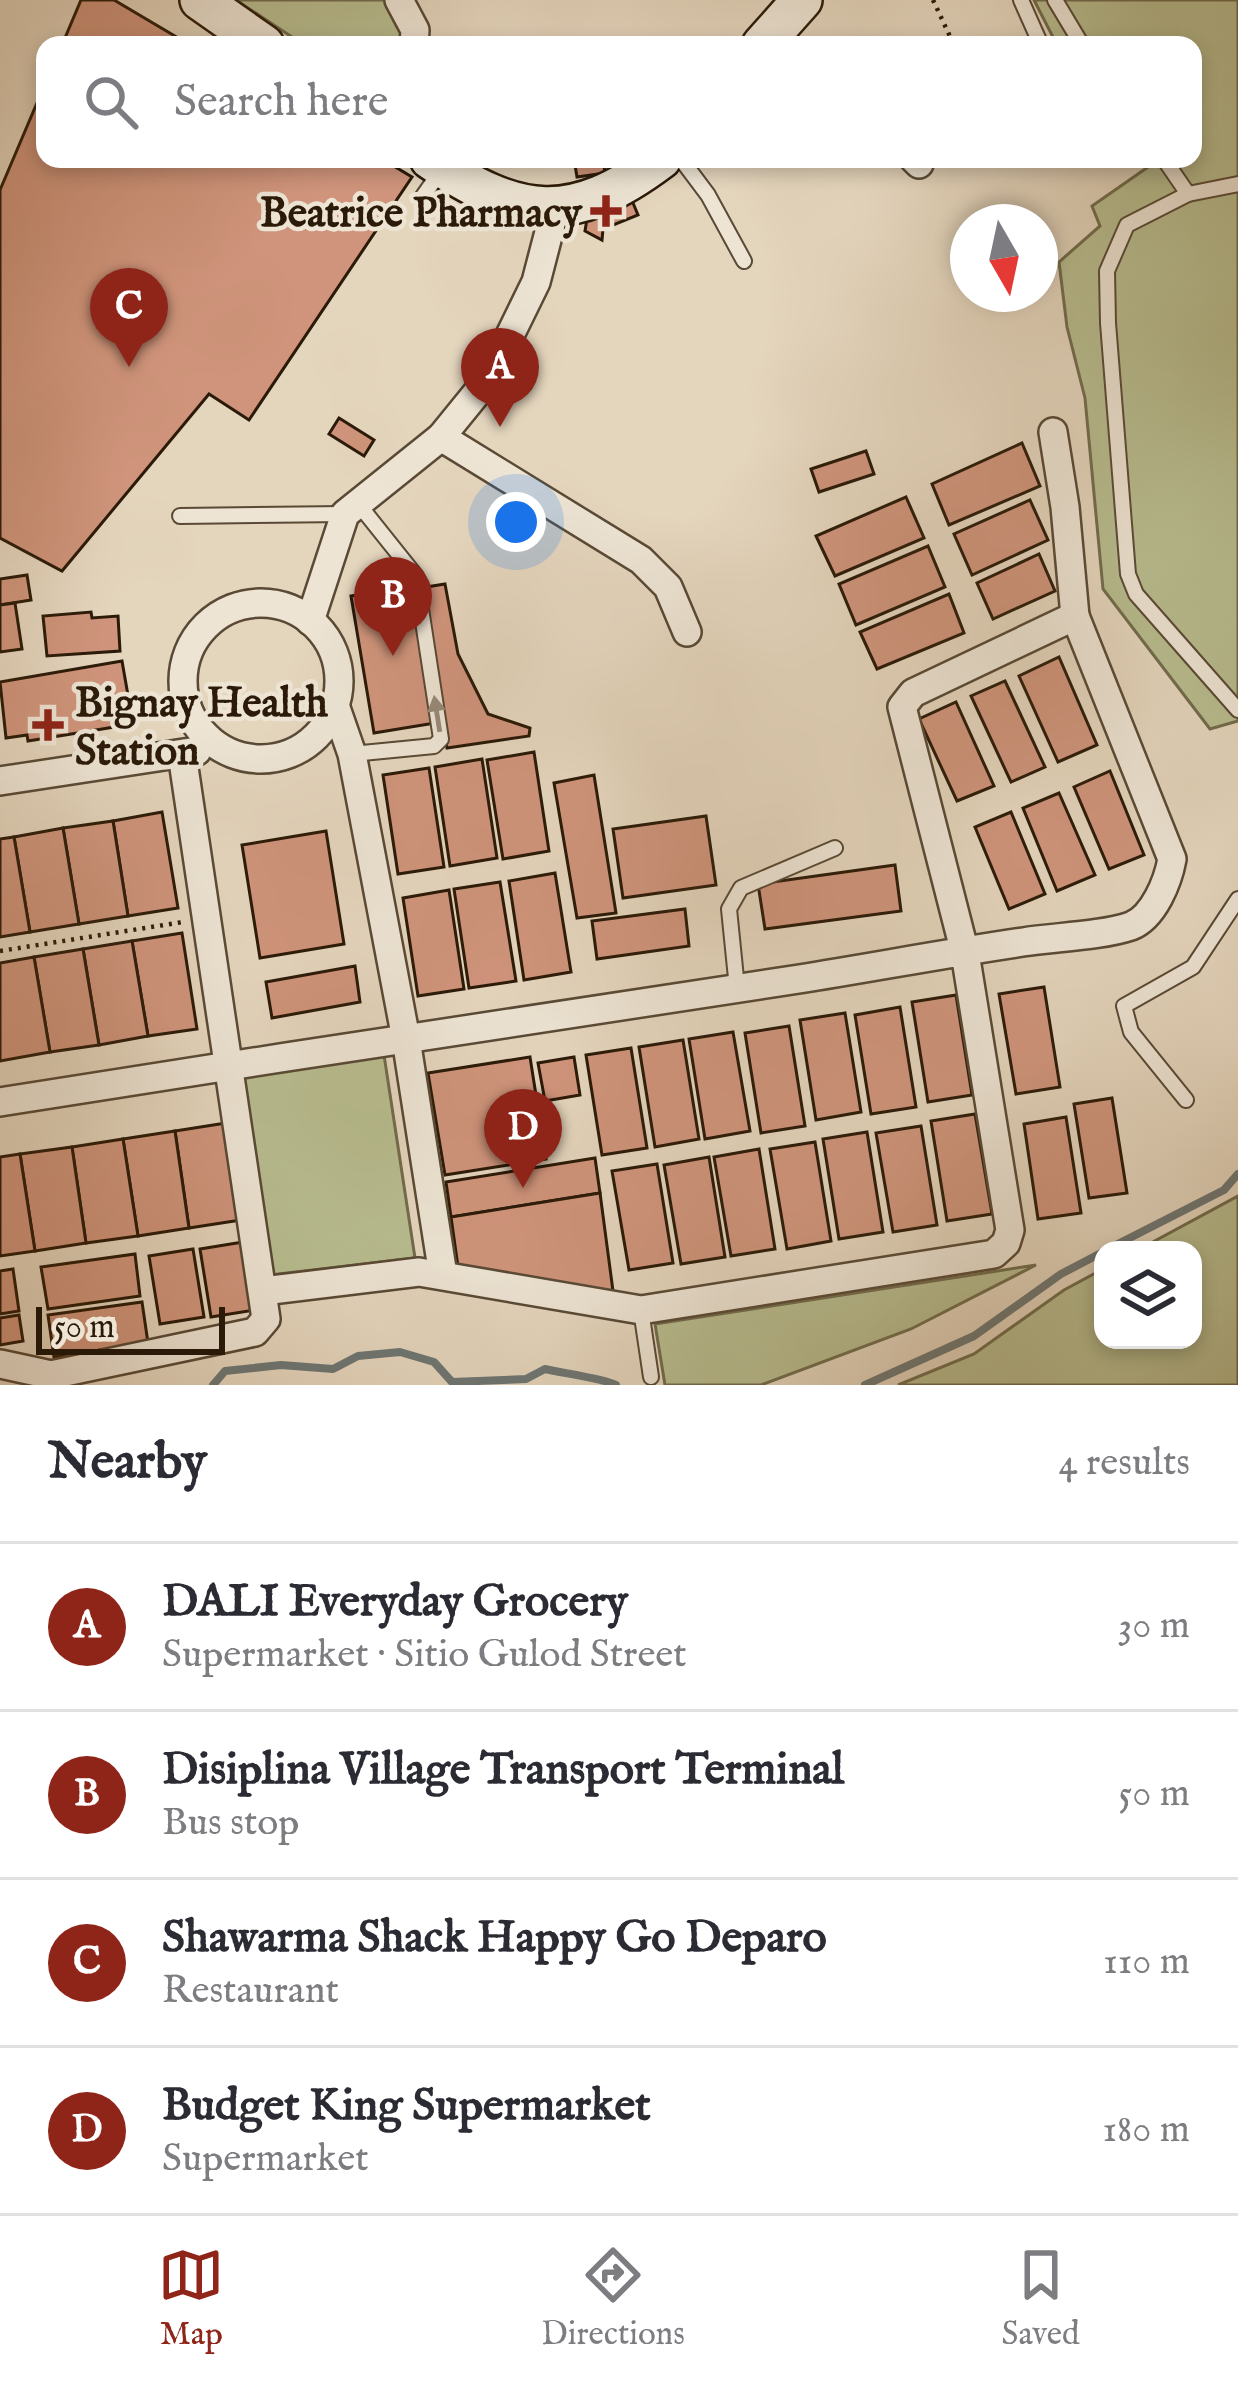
<!DOCTYPE html>
<meta charset="utf-8">
<style>
body{margin:0;font-family:"IM FELL English",serif;background:#f7f7f7;color:#2b2b33}
.controls{position:absolute;right:36px;bottom:36px;display:grid;overflow:hidden;border-radius:24px;box-shadow:0 6px 18px #0003}
.controls button{width:108px;height:108px;display:grid;place-items:center;padding:0;border:0;border-bottom:3px solid #e1e1e2;background:#fff;color:#2b2b33;font:60px sans-serif}
.compass{position:absolute;left:950px;top:204px;width:108px;height:108px;border-radius:50%;background:#fff;box-shadow:0 6px 18px #0003;rotate:171deg}
.scale{position:absolute;left:36px;bottom:30px;width:189px;box-sizing:border-box;padding-left:12px;border:6px solid #2b1a08;border-top:0;font-size:33px;line-height:42px;white-space:nowrap;color:#2b1a08;-webkit-text-stroke:9px #ede4d4;paint-order:stroke}
.you{position:absolute;left:516px;top:522px;width:42px;height:42px;margin:-30px;border:9px solid #fff;border-radius:50%;background:#1a73e8;box-shadow:0 0 0 18px #1a73e833}
.badge{display:grid;place-items:center;width:78px;height:78px;border-radius:50%;background:#8f2418;color:#fff;font-size:39px;font-weight:700}
.pin{position:absolute;translate:-50% -99px;filter:drop-shadow(0 3px 6px #0008)}
.pin::after{content:'';position:absolute;top:63px;width:42px;height:36px;background:inherit;clip-path:polygon(0 0,100% 0,50% 100%)}
.list{margin:0;padding:0;list-style:none}
h2{display:flex;justify-content:space-between;align-items:center;height:156px;margin:0;padding:0 48px;font-size:51px}
h2 small{font-size:39px;font-weight:400;color:#7c7c81}
.list li{display:grid;grid-template-columns:78px 1fr auto;gap:36px;align-items:center;box-sizing:border-box;height:168px;padding:0 48px;border-top:3px solid #e1e1e2}
.list b{display:block;font-size:45px;white-space:nowrap}
.list p{margin:0;font-size:39px;white-space:nowrap;color:#7c7c81}
.list em{font-size:39px;font-style:normal;color:#7c7c81}
.icon{flex:none;width:66px;height:66px;fill:none;stroke:currentColor;stroke-width:2;stroke-linecap:round;stroke-linejoin:round}
.map{position:relative;flex:none;width:1238px;height:1385px;overflow:hidden}
.search{position:absolute;background:#fff;box-shadow:0 6px 18px #0003;left:36px;right:36px;top:36px;height:132px;display:flex;align-items:center;gap:30px;box-sizing:border-box;padding:0 42px;border-radius:24px;color:#7c7c81;font-size:45px}
.sheet{height:828px;background:#fff}
nav{display:flex;justify-content:space-around;align-items:center;box-sizing:border-box;height:168px;border-top:3px solid #e1e1e2;background:#fff;font-size:33px;color:#7c7c81}
nav a{display:grid;justify-items:center;gap:6px}
nav .on{color:#8f2418}
.map>svg:first-child{display:block}
.green{fill:#b7bc8f;stroke:#716b4c;stroke-width:3}
.lines{fill:none;stroke-linecap:round;stroke-linejoin:round}
.stream{stroke:#6e7774;stroke-width:8}
.building{fill:#cf947b;stroke:#2b1a08;stroke-width:3}
.lane-casing{stroke:#594935;stroke-width:18}
.street-casing{stroke:#594935;stroke-width:32}
.secondary-casing{stroke:#2b1a08;stroke-width:44}
.path{stroke:#2b1a08;stroke-width:4.5;stroke-dasharray:3 6;stroke-linecap:butt}
.lane{stroke:#ede4d4;stroke-width:14}
.street{stroke:#ede4d4;stroke-width:27}
.secondary{stroke:#ede4d4;stroke-width:39}
.oneway{fill:#968978}
.poi-dot{fill:#8f2418;stroke:#ede4d4;stroke-width:4.5}
.labels{text-anchor:middle;stroke-width:9;stroke-linejoin:round;paint-order:stroke}
.poi-label{font-size:42px;font-weight:bold;fill:#2b1a08;stroke:#ede4d4;text-anchor:end}
</style>
<div class="map">
<svg width="1238" height="1385" viewBox="0 0 1238 1385">
<rect width="100%" height="100%" fill="#e4d5bd"/>
<filter id="stains"><feTurbulence type="fractalNoise" baseFrequency=".00167" numOctaves="4"/><feColorMatrix values="0 0 0 0 .2 0 0 0 0 .09 0 0 0 0 .02 0 0 0 .5 -.17"/></filter>
<radialGradient id="worn" r=".72"><stop offset=".6" stop-color="#630" stop-opacity="0"/><stop offset="1" stop-color="#630" stop-opacity=".3"/></radialGradient>
<g class="green">
<path d="M236,0H386L402,27L403,45H304Z"/>
<path d="M1034,0H1238V721L1210,729L1103,589L1085,398L1067,327L1059,262L1100,226L1092,206L1148,167L1143,159H1193V45H1057Z"/>
<path d="M384,1055L415,1258L270,1275L239,1075Z"/>
<path d="M1238,1196V1385H898L974,1354L1064,1290L1103,1269V1340H1193V1250H1138Z"/>
<path d="M1036,1265L911,1329L761,1385H665L655,1324Z"/>
</g>
<g class="lines">
<g class="stream">
<path d="M1106,1250L1224,1190L1238,1174"/>
<path d="M213,1385L225,1371L281,1365L333,1369L358,1356L400,1352L434,1362L452,1382L526,1379L545,1369C562,1373 606,1379 616,1385"/>
<path d="M865,1385L974,1336L1061,1274L1103,1252"/>
</g>
</g>
<g class="building">
<path d="M81,0H114L190,45H62Z"/>
<path d="M45,84V159H382L412,177L249,420L209,394L62,571L0,538V190Z"/>
<path d="M574,159H603L605,173L577,177Z"/>
<path d="M628,191L638,215L603,229L602,240L585,231L589,207Z"/>
<path d="M339,418L374,440L364,456L329,434Z"/>
<path d="M1022,443L1040,486L949,525L932,484Z"/>
<path d="M866,451L874,474L819,492L811,469Z"/>
<path d="M906,497L924,538L835,576L816,536Z"/>
<path d="M1030,500L1048,540L972,575L954,534Z"/>
<path d="M928,546L945,587L856,625L839,584Z"/>
<path d="M1039,554L1055,591L993,619L977,583Z"/>
<path d="M27,575L31,600L0,605V579Z"/>
<path d="M445,584L458,654L488,714L530,728L529,736L447,748L420,588Z"/>
<path d="M413,586L435,723L374,733L351,596Z"/>
<path d="M949,594L964,633L877,669L860,632Z"/>
<path d="M15,603L22,649L0,652V605Z"/>
<path d="M91,612L92,618L118,616L120,651L47,656L43,616Z"/>
<path d="M1059,657L1097,745L1058,762L1019,676Z"/>
<path d="M122,661L133,724L28,741L27,735L6,738L0,682Z"/>
<path d="M1005,681L1045,767L1011,782L971,696Z"/>
<path d="M956,702L994,786L957,801L919,719Z"/>
<path d="M534,752L549,851L503,859L487,760Z"/>
<path d="M482,759L497,858L450,866L435,767Z"/>
<path d="M429,768L444,867L398,874L383,775Z"/>
<path d="M1110,771L1144,855L1109,869L1074,787Z"/>
<path d="M594,775L616,913L577,918L554,783Z"/>
<path d="M1059,793L1095,875L1057,891L1023,808Z"/>
<path d="M162,812L178,908L128,916L113,821Z"/>
<path d="M1011,812L1045,894L1009,909L975,827Z"/>
<path d="M706,816L716,885L623,898L613,829Z"/>
<path d="M113,821L128,916L79,924L63,828Z"/>
<path d="M63,828L79,924L30,932L14,837Z"/>
<path d="M326,831L344,944L260,958L242,845Z"/>
<path d="M14,837L30,932L0,937V839Z"/>
<path d="M895,865L901,911L765,929L758,884Z"/>
<path d="M555,873L571,972L524,980L509,881Z"/>
<path d="M500,882L516,981L469,988L454,889Z"/>
<path d="M449,890L464,989L418,996L403,898Z"/>
<path d="M685,909L689,946L597,959L592,921Z"/>
<path d="M182,933L197,1029L148,1036L132,941Z"/>
<path d="M132,941L148,1036L99,1045L83,949Z"/>
<path d="M83,949L99,1045L50,1052L34,957Z"/>
<path d="M34,957L50,1052L0,1061V963Z"/>
<path d="M355,966L360,1002L272,1018L266,982Z"/>
<path d="M1044,987L1060,1087L1016,1094L999,994Z"/>
<path d="M956,995L972,1095L928,1102L912,1002Z"/>
<path d="M900,1007L916,1107L871,1114L855,1015Z"/>
<path d="M845,1013L861,1112L816,1120L800,1020Z"/>
<path d="M789,1026L805,1126L761,1133L745,1033Z"/>
<path d="M733,1032L750,1131L705,1139L689,1039Z"/>
<path d="M683,1040L699,1139L655,1147L639,1047Z"/>
<path d="M631,1048L647,1148L602,1155L586,1055Z"/>
<path d="M530,1057L546,1159L445,1175L428,1073Z"/>
<path d="M574,1057L580,1095L545,1101L538,1063Z"/>
<path d="M1112,1098L1127,1193L1089,1198L1074,1104Z"/>
<path d="M975,1114L992,1214L947,1221L931,1121Z"/>
<path d="M1066,1117L1081,1213L1038,1219L1024,1124Z"/>
<path d="M226,1123L241,1220L189,1228L175,1131Z"/>
<path d="M921,1126L937,1225L893,1232L876,1133Z"/>
<path d="M175,1131L189,1228L138,1236L123,1139Z"/>
<path d="M867,1132L883,1232L839,1239L823,1139Z"/>
<path d="M123,1139L138,1236L86,1243L72,1147Z"/>
<path d="M815,1142L831,1241L787,1249L770,1149Z"/>
<path d="M72,1147L86,1243L35,1251L20,1154Z"/>
<path d="M759,1149L775,1249L731,1256L714,1157Z"/>
<path d="M20,1154L35,1251L0,1256V1157Z"/>
<path d="M709,1157L725,1257L681,1264L664,1165Z"/>
<path d="M595,1158L600,1193L451,1217L446,1182Z"/>
<path d="M657,1164L673,1263L629,1270L612,1171Z"/>
<path d="M600,1193L613,1291L458,1267L451,1217Z"/>
<path d="M243,1242L255,1310L211,1317L200,1249Z"/>
<path d="M193,1249L204,1317L160,1324L149,1256Z"/>
<path d="M135,1254L140,1296L48,1309L41,1267Z"/>
<path d="M13,1269L19,1311L0,1314V1271Z"/>
<path d="M142,1302L148,1343L54,1357L48,1315Z"/>
<path d="M19,1315L23,1341L0,1345V1318Z"/>
</g>
<g class="lines">
<defs>
<g id="lane">
<path d="M1021,0L1041,45"/>
<path d="M1055,0L1082,45"/>
<path d="M681,159L708,195L744,261"/>
<path d="M1164,159L1188,194L1127,225L1107,271L1108,323L1128,574L1136,594L1238,710"/>
<path d="M1188,194L1238,184"/>
<path d="M421,199L440,172"/>
<path d="M180,516L345,514"/>
<path d="M352,754L434,746L441,739L416,576L356,501"/>
<path d="M737,988L729,909L741,888L835,848"/>
<path d="M1186,1100L1131,1032L1124,1006L1193,967L1238,899"/>
<path d="M641,1310L651,1377"/>
</g>
<g id="street">
<path d="M399,0L415,30L414,45"/>
<path d="M914,159L919,164"/>
<path d="M1053,432L1065,507L1075,616"/>
<path d="M441,437L641,560L668,587L687,632"/>
<circle cx="261" cy="681" r="78"/>
<path d="M310,621L345,514L441,437L489,378L536,282L555,209"/>
<path d="M336,708L352,754L406,1039L443,1275"/>
<path d="M0,781L197,751"/>
<path d="M0,1102C266,1059 533,1020 799,979C874,967 948,953 1023,942C1055,937 1101,936 1131,926C1154,917 1168,881 1172,859L1075,616L913,693L902,707L965,953L1010,1230L1006,1243L994,1254L641,1310L419,1272L263,1291"/>
<path d="M0,1364L51,1375L255,1332L266,1319L182,754"/>
</g>
<g id="secondary">
<path d="M200,0L264,45"/>
<path d="M762,45L802,0"/>
<path d="M430,159C518,219 572,226 661,159"/>
</g>
</defs>
<use href="#lane" class="lane-casing"/>
<use href="#street" class="street-casing"/>
<use href="#secondary" class="secondary-casing"/>
<g class="path">
<path d="M933,0L954,45"/>
<path d="M0,951L183,922"/>
</g>
<use href="#lane" class="lane"/>
<use href="#street" class="street"/>
<use href="#secondary" class="secondary"/>
</g>
<defs><path id="oneway-solid" d="M-6-.8H1V-3.2L6.5 0L1 3.2V.8H-6Z" transform="scale(3)"/></defs>
<use class="oneway" href="#oneway-solid" transform="translate(437 714) rotate(-99)"/>
<g class="poi-dot">
<path d="M600 193h12v12h12v12h-12v12h-12v-12h-12v-12h12z"/>
<path d="M42 707h12v12h12v12h-12v12h-12v-12h-12v-12h12z"/>
</g>
<g class="labels">
<g class="poi-label">
<text x="582" y="226">Beatrice Pharmacy</text>
<text x="75" y="716" text-anchor="start">Bignay Health<tspan x="75" dy="48">Station</tspan></text>
</g>
</g>
<rect width="100%" height="100%" filter="url(#stains)"/>
<rect width="100%" height="100%" fill="url(#worn)"/>
</svg>
<div class="controls">
<button><svg class="icon" aria-label="layers" viewBox="0 0 24 24"><path d="M12 4l9 5-9 5-9-5zM3 14l9 5 9-5"/></svg></button>
</div>
<svg class="compass" viewBox="-18 -18 36 36"><path d="M0-13l5 13h-10z" fill="#e53935"/><path d="M0 13l5-13h-10z" fill="#7c7c81"/></svg>
<div class="scale">50 m</div>
<div class="you"></div>
<div class="pin badge" style="left:500px;top:427px">A</div>
<div class="pin badge" style="left:393px;top:656px">B</div>
<div class="pin badge" style="left:129px;top:367px">C</div>
<div class="pin badge" style="left:523px;top:1188px">D</div>
<div class="search"><svg class="icon" aria-label="search" viewBox="0 0 24 24"><circle cx="10" cy="10" r="6"/><path d="M15 15l6 6"/></svg>Search here</div>
</div>
<section class="sheet">
<h2>Nearby<small>4 results</small></h2>
<ul class="list">
<li><span class="badge">A</span><div><b>DALI Everyday Grocery</b><p>Supermarket · Sitio Gulod Street</p></div><em>30 m</em></li>
<li><span class="badge">B</span><div><b>Disiplina Village Transport Terminal</b><p>Bus stop</p></div><em>50 m</em></li>
<li><span class="badge">C</span><div><b>Shawarma Shack Happy Go Deparo</b><p>Restaurant</p></div><em>110 m</em></li>
<li><span class="badge">D</span><div><b>Budget King Supermarket</b><p>Supermarket</p></div><em>180 m</em></li>
</ul>
</section>
<nav>
<a class="on"><svg class="icon" aria-label="map" viewBox="0 0 24 24"><path d="M3 6l6-2 6 2 6-2v14l-6 2-6-2-6 2zM9 4v14M15 6v14"/></svg>Map</a>
<a><svg class="icon" aria-label="directions" viewBox="0 0 24 24"><path d="M12 3l9 9-9 9-9-9zM9 14v-3h6M13 9l2 2-2 2"/></svg>Directions</a>
<a><svg class="icon" aria-label="saved" viewBox="0 0 24 24"><path d="M7 4h10v16l-5-4-5 4z"/></svg>Saved</a>
</nav>
